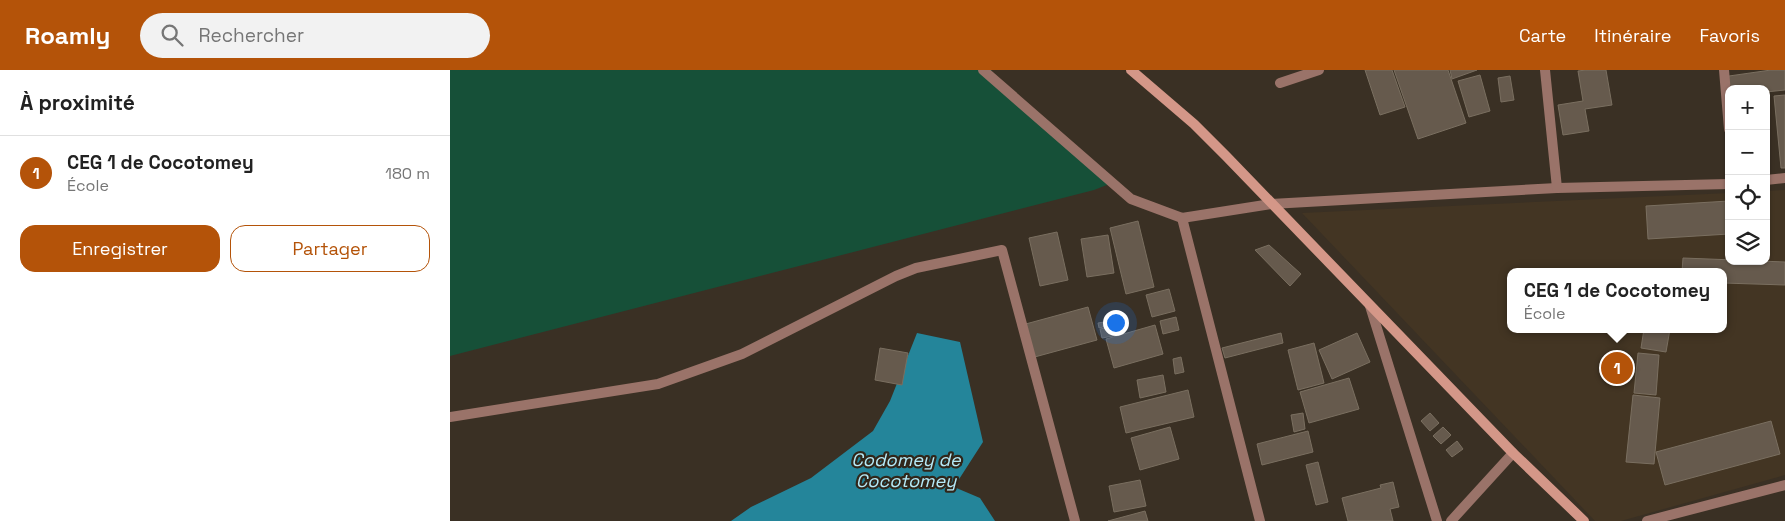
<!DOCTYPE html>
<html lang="fr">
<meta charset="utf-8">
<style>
body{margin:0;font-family:"Space Grotesk",sans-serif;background:#f2f2f2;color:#222}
.controls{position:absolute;right:15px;top:15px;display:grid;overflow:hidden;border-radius:10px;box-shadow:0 1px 4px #0004}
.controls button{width:45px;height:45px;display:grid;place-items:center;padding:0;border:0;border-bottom:1px solid #e0e0e0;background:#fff;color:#222;font:25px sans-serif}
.you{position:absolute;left:665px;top:252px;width:18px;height:18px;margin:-12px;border:4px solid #fff;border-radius:50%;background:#1a73e8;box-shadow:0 0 0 8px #1a73e833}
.badge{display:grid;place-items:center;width:32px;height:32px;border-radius:50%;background:#b45309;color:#fff;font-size:16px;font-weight:700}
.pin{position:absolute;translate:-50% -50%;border:2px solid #fff;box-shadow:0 1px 5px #0006}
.popup{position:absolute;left:1057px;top:198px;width:220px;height:65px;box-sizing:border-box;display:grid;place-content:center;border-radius:10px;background:#fff;filter:drop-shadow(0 1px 4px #0005);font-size:16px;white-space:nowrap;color:#767676}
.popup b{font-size:19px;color:#222}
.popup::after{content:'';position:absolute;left:50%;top:100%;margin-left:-10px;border:10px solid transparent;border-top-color:#fff}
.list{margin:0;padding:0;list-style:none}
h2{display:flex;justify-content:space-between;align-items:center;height:65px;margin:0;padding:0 20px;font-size:21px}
h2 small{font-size:16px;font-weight:400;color:#767676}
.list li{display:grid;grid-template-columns:32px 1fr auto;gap:15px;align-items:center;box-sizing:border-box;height:75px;padding:0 20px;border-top:1px solid #e0e0e0}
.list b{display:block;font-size:19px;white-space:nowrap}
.list p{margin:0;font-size:16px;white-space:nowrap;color:#767676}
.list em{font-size:16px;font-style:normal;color:#767676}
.actions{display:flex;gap:10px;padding:15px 20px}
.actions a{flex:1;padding:11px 0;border:1px solid #b45309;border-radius:15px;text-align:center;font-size:18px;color:#b45309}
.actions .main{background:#b45309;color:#fff}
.icon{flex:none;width:28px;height:28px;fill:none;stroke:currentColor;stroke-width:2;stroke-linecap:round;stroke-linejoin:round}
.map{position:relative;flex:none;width:1335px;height:451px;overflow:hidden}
header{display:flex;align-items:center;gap:30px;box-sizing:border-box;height:70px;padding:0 25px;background:#b45309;color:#fff}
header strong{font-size:24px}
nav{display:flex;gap:28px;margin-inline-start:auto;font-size:18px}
.search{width:350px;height:45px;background:#f2f2f2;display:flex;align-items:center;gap:12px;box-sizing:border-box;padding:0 18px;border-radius:28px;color:#767676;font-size:19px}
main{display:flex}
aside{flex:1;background:#fff}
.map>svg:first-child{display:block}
.built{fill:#433523;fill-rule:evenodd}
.green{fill:#165038}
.water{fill:#24859a}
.building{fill:#665a4d;stroke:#7a6f60}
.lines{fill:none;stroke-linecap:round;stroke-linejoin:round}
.street{stroke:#9a7369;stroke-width:10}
.secondary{stroke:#d49788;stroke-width:10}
.labels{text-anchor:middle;stroke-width:4.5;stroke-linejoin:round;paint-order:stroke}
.water-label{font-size:18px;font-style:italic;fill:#b5eaf8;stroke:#30261a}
</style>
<header>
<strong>Roamly</strong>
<div class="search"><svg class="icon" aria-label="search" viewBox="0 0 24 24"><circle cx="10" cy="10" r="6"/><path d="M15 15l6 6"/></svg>Rechercher</div>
<nav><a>Carte</a><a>Itinéraire</a><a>Favoris</a></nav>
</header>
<main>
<aside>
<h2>À proximité<small></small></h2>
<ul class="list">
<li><span class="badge">1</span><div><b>CEG 1 de Cocotomey</b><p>École</p></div><em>180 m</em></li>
</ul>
<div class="actions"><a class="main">Enregistrer</a><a>Partager</a></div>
</aside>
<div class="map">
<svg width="1335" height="451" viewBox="0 0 1335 451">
<rect width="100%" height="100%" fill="#3a3024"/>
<path class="built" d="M1335,120V405L1171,451H1145L852,143L1279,123V191H1316V121ZM1061,202H1273V259H1061Z"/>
<path class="green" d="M0,0H542L539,4L662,113L644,120L0,286Z"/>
<path class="water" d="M467,263L510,272L533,372L504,417L530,428L545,451H281L301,437L361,408L423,361L440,331Z"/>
<g class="building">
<path d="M915,0H942L955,37L930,45Z"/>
<path d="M944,0H998L1016,53L968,69Z"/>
<path d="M1000,0H1027L1002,9Z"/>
<path d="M1136,0H1156L1162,35L1135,39L1139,61L1113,65L1108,35L1133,31L1128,1Z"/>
<path d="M1321,0H1335V20L1316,22V19H1279L1272,7Z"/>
<path d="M1030,5L1040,41L1019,47L1008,11Z"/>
<path d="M1060,6L1064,30L1051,32L1048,8Z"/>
<path d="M1335,25V98H1331L1324,26Z"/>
<path d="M1279,131V164L1198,169L1196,136Z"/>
<path d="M688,151L704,217L676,224L660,158Z"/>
<path d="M607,162L618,210L590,216L579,168Z"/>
<path d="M658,165L664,203L637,207L631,169Z"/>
<path d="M819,175L851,204L840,216L805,180Z"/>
<path d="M1233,188L1335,192V215L1273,213V202H1232Z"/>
<path d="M719,219L725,241L702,247L696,225Z"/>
<path d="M638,237L647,270L581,288L572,255Z"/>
<path d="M726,247L729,260L713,264L710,251Z"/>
<path d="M660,251L661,255L649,258L648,253Z"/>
<path d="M705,255L713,284L664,298L656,269Z"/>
<path d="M661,257L663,266L652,268L650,259Z"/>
<path d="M1194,259H1220L1216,282L1191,278Z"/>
<path d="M831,263L833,273L775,288L772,278Z"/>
<path d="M907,263L920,292L882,309L869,280Z"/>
<path d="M864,273L874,313L848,320L838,280Z"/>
<path d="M430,278L458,283L452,315L425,310Z"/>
<path d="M1188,283L1209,285L1206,325L1184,323Z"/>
<path d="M731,287L734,302L725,304L723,289Z"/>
<path d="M713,305L716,322L690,328L687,310Z"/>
<path d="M899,308L909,339L859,353L850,322Z"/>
<path d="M738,320L744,347L676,363L670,337Z"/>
<path d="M1183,325L1210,328L1204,394L1176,392Z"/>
<path d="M853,343L855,359L844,362L841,345Z"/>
<path d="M980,343L989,353L980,361L971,351Z"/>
<path d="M1321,351L1330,384L1215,415L1206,382Z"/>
<path d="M720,357L729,389L690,400L681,368Z"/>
<path d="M993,357L1001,365L991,374L983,366Z"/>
<path d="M858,361L863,382L812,395L807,374Z"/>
<path d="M1007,371L1013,379L1002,387L996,380Z"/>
<path d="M868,392L878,432L866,435L856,395Z"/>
<path d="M690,410L696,436L664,442L659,416Z"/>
<path d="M943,412L949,437L940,439L943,451H898L892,428L931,418L930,415Z"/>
<path d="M695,441L698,451H658Z"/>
</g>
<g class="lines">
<g class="street">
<path d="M533,0L681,129L732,148L821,134L1107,118L1279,114"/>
<path d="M1095,0L1107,118"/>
<path d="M1274,0L1279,59"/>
<path d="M830,13L869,0"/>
<path d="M1316,110L1335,108"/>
<path d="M732,148L810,451"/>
<path d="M920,236L987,451"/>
<path d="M0,347L208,314L292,284L446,206L466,198L552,180L625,451"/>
<path d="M1001,451L1063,383"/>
<path d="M1197,451L1335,415"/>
</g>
<path class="secondary" d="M681,0L744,54L776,86L1063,383L1134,451"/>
</g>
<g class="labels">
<g class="water-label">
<text x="456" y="396">Codomey de<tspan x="456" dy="21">Cocotomey</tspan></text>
</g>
</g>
</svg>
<div class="controls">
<button>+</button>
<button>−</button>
<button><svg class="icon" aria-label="locate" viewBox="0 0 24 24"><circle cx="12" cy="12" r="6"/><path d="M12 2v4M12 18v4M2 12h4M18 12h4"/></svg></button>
<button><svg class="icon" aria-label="layers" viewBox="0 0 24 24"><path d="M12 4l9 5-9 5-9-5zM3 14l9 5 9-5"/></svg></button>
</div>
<div class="you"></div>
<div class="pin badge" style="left:1167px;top:298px">1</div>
<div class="popup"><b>CEG 1 de Cocotomey</b>École</div>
</div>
</main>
